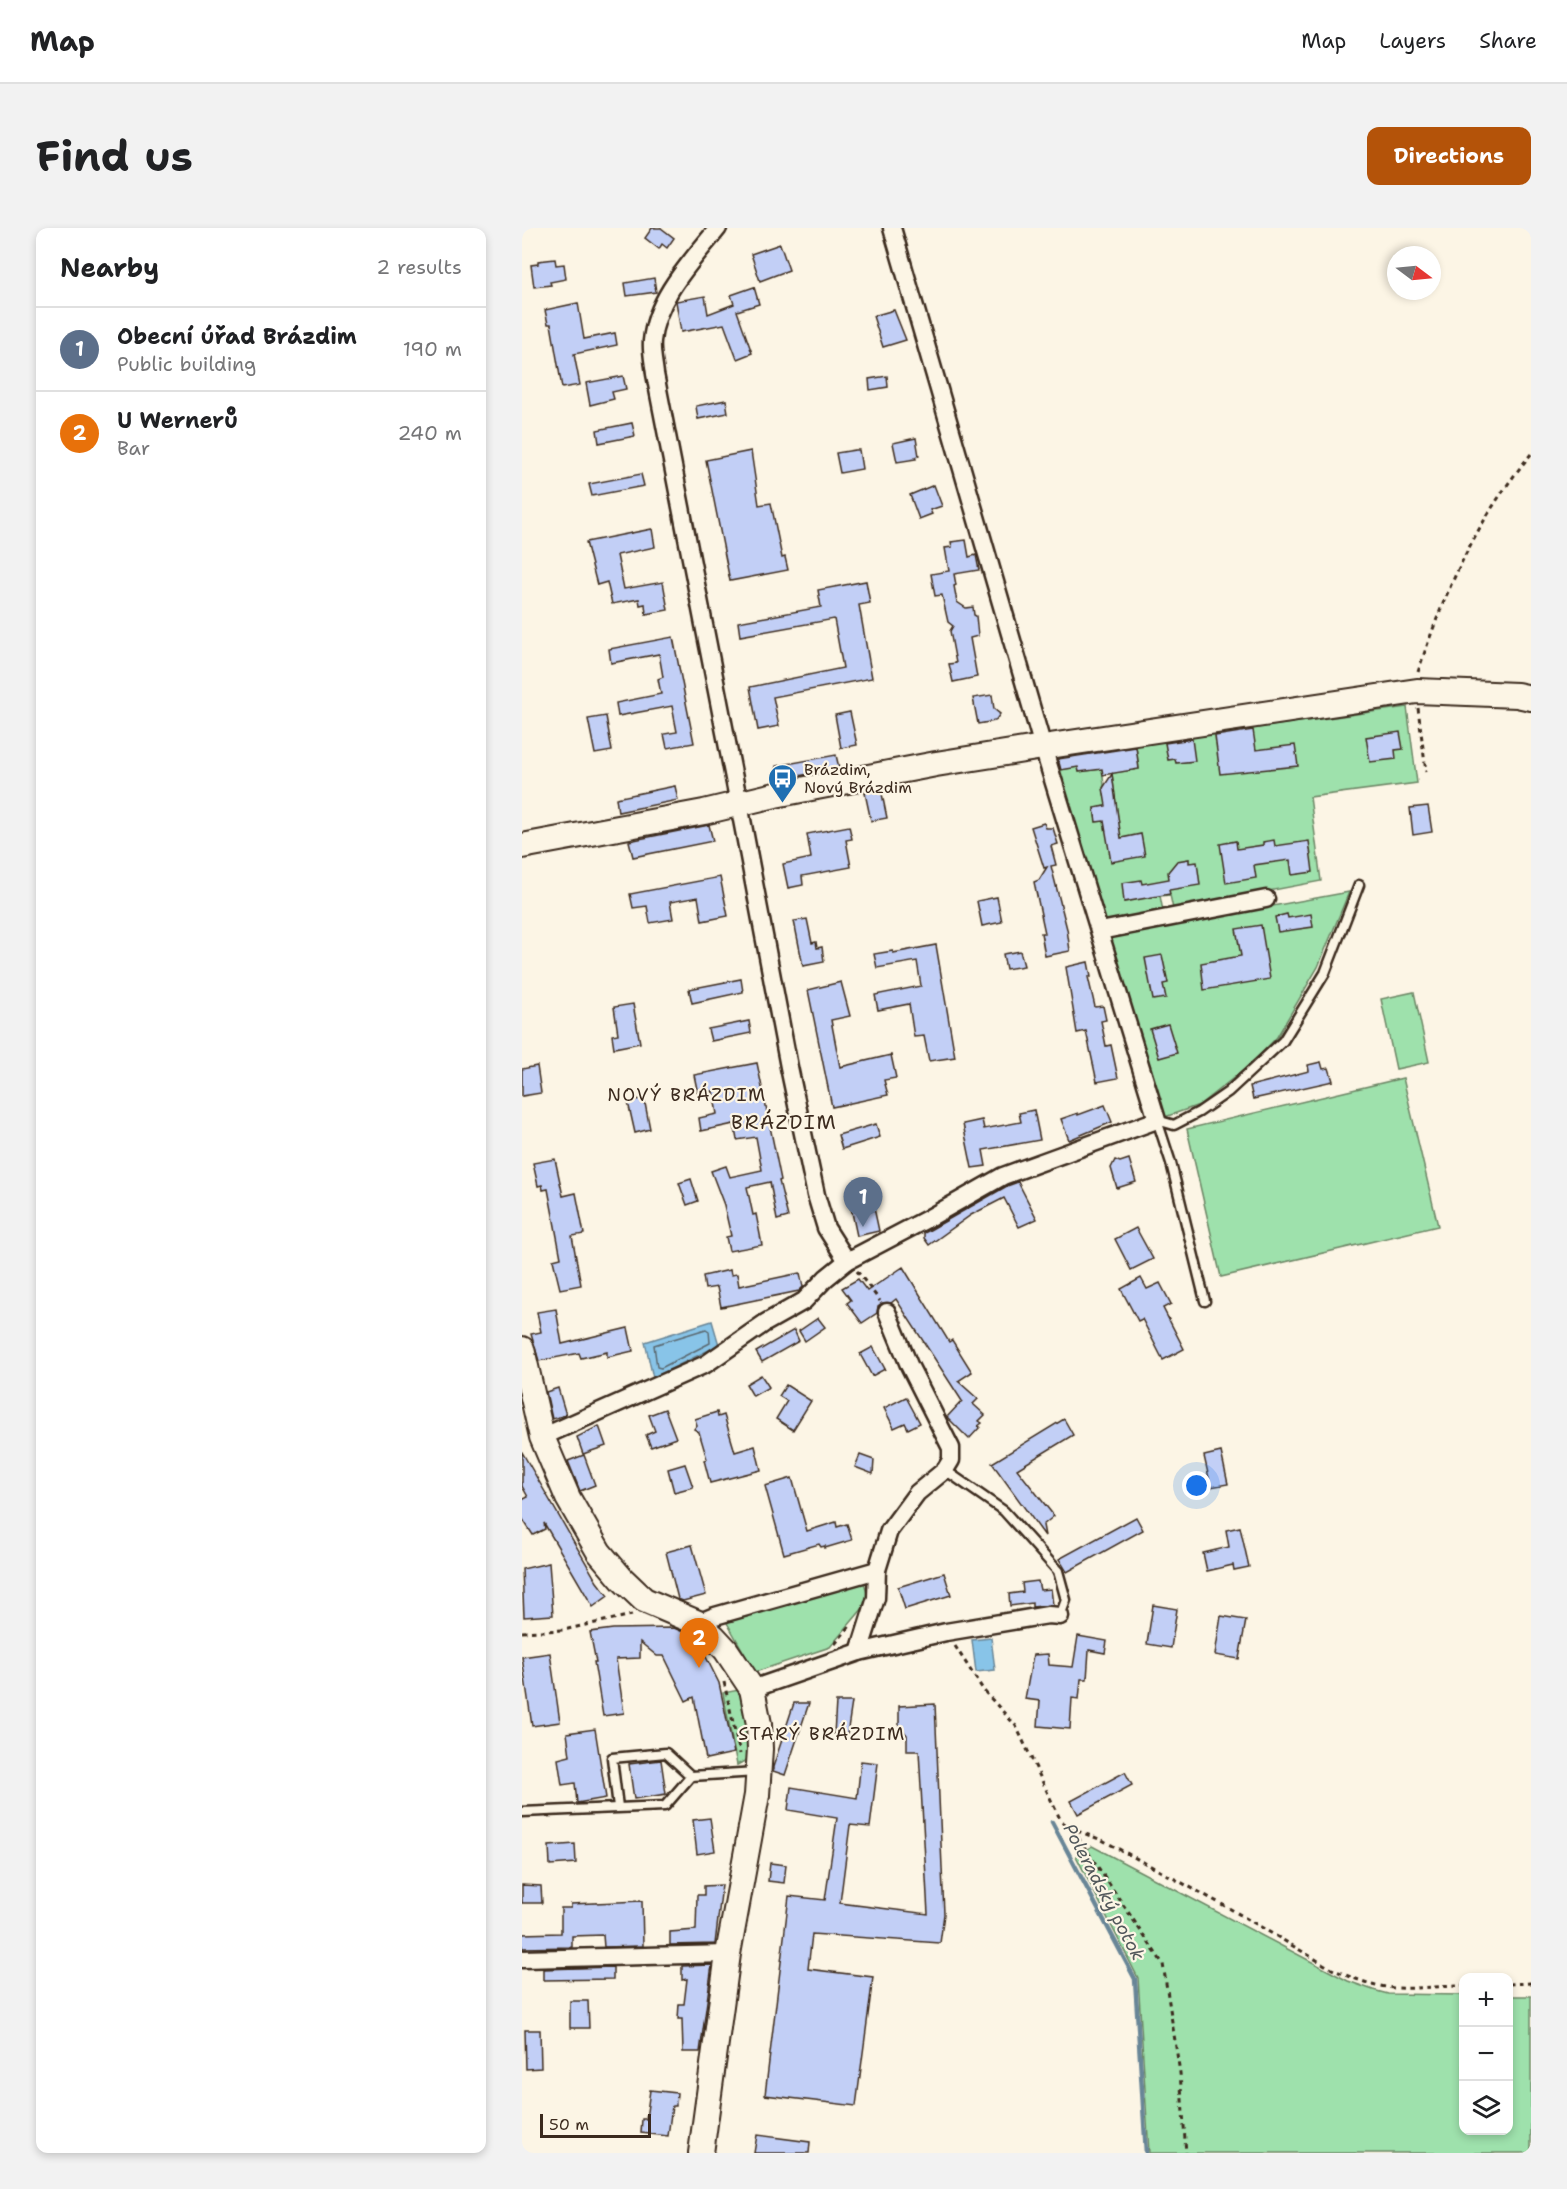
<!DOCTYPE html>
<meta charset="utf-8">
<style>
body{margin:0;font-family:"Shantell Sans",sans-serif;background:#f2f2f2;color:#202124}
.controls{position:absolute;right:18px;bottom:18px;display:grid;overflow:hidden;border-radius:12px;box-shadow:0 3px 9px #0003}
.controls button{width:54px;height:54px;display:grid;place-items:center;padding:0;border:0;border-bottom:2px solid #e0e0e0;background:#fff;color:#202124;font:30px sans-serif}
.compass{position:absolute;left:865px;top:18px;width:54px;height:54px;border-radius:50%;background:#fff;box-shadow:0 3px 9px #0003;rotate:106deg}
.scale{position:absolute;left:18px;bottom:15px;width:111px;box-sizing:border-box;padding-left:6px;border:3px solid #3b2a1e;border-top:0;font-size:16px;line-height:21px;white-space:nowrap;color:#3b2a1e;-webkit-text-stroke:4px #fcf5e5;paint-order:stroke}
.you{position:absolute;left:675px;top:1258px;width:21px;height:21px;margin:-15px;border:4px solid #fff;border-radius:50%;background:#1a73e8;box-shadow:0 0 0 9px #1a73e833}
.badge{display:grid;place-items:center;width:39px;height:39px;border-radius:50%;background:#b45309;color:#fff;font-size:20px;font-weight:700}
.pin{position:absolute;translate:-50% -50px;filter:drop-shadow(0 2px 3px #0008)}
.pin::after{content:'';position:absolute;top:32px;width:21px;height:18px;background:inherit;clip-path:polygon(0 0,100% 0,50% 100%)}
.list{margin:0;padding:0;list-style:none}
h2{display:flex;justify-content:space-between;align-items:center;height:78px;margin:0;padding:0 24px;font-size:26px}
h2 small{font-size:20px;font-weight:400;color:#757577}
.list li{display:grid;grid-template-columns:39px 1fr auto;gap:18px;align-items:center;box-sizing:border-box;height:84px;padding:0 24px;border-top:2px solid #e0e0e0}
.list b{display:block;font-size:22px;white-space:nowrap}
.list p{margin:0;font-size:20px;white-space:nowrap;color:#757577}
.list em{font-size:20px;font-style:normal;color:#757577}
.icon{flex:none;width:33px;height:33px;fill:none;stroke:currentColor;stroke-width:2;stroke-linecap:round;stroke-linejoin:round}
.map{position:relative;flex:none;width:1009px;height:1925px;overflow:hidden;border-radius:12px}
header{display:flex;align-items:center;gap:36px;box-sizing:border-box;height:84px;padding:0 30px;background:#fff;border-bottom:2px solid #e0e0e0}
header strong{font-size:28px}
nav{display:flex;gap:33px;margin-inline-start:auto;font-size:21px}
.intro{display:flex;align-items:center;justify-content:space-between;box-sizing:border-box;height:144px;padding:0 36px}
h1{margin:0;font-size:42px}
.button{padding:15px 27px;border-radius:12px;background:#b45309;color:#fff;font-size:21px;font-weight:700}
main{display:flex;gap:36px;padding:0 36px}
aside{flex:1;background:#fff;border-radius:12px;box-shadow:0 3px 9px #0003}
.map>svg:first-child{display:block}
.green{fill:#9ee1ac;stroke:#6c8665;stroke-width:1.5}
.water{fill:#88c4e8;stroke:#698697;stroke-width:1.5}
.lines{fill:none;stroke-linecap:round;stroke-linejoin:round}
.shore{stroke:#5a686f;stroke-width:1.5}
.stream{stroke:#698697;stroke-width:4.5}
.building{fill:#c2cff6;stroke:#3b2a1e;stroke-width:1.5}
.lane-casing{stroke:#3b2a1e;stroke-width:13}
.street-casing{stroke:#3b2a1e;stroke-width:21}
.secondary-casing{stroke:#3b2a1e;stroke-width:28}
.path{stroke:#3b2a1e;stroke-width:3;stroke-dasharray:4.5 4.5;stroke-linecap:butt}
.lane{stroke:#fcf5e5;stroke-width:8}
.street{stroke:#fcf5e5;stroke-width:16}
.secondary{stroke:#fcf5e5;stroke-width:24}
.labels{text-anchor:middle;stroke-width:4.5;stroke-linejoin:round;paint-order:stroke}
.poi-label{font-size:16px;fill:#3b2a1e;stroke:#fcf5e5;text-anchor:start}
.neighbourhood-label{font-size:18px;letter-spacing:1.5px;fill:#3b2a1e;stroke:#fcf5e5}
.water-label{font-size:18px;font-style:italic;fill:#52585b;stroke:#fcf5e5}
.quarter-label{font-size:20px;letter-spacing:1.5px;fill:#3b2a1e;stroke:#fcf5e5}
</style>
<header>
<strong>Map</strong>
<nav><a>Map</a><a>Layers</a><a>Share</a></nav>
</header>
<div class="intro"><h1>Find us</h1><a class="button">Directions</a></div>
<main>
<aside>
<h2>Nearby<small>2 results</small></h2>
<ul class="list">
<li><span class="badge" style="background:#5c6f8a">1</span><div><b>Obecní úřad Brázdim</b><p>Public building</p></div><em>190 m</em></li>
<li><span class="badge" style="background:#e8710a">2</span><div><b>U Wernerů</b><p>Bar</p></div><em>240 m</em></li>
</ul>
</aside>
<div class="map">
<svg width="1009" height="1925" viewBox="0 0 1009 1925">
<rect width="100%" height="100%" fill="#fcf5e5"/>
<filter id="ink" filterUnits="userSpaceOnUse"><feTurbulence type="fractalNoise" baseFrequency=".0167" numOctaves="2"/><feDisplacementMap in="SourceGraphic" scale="12" xChannelSelector="R" yChannelSelector="G"/><feConvolveMatrix kernelMatrix="1 2 1 2 8 2 1 2 1" color-interpolation-filters="sRGB"/></filter>
<g filter="url(#ink)">
<g class="green">
<path d="M885,479L895,555L788,569L799,653L651,681L648,667L638,668L641,683L582,694L537,542L556,539L557,544L580,541L582,557L581,560L586,577L572,580L574,594L596,591L590,545L617,541L614,517L643,513L646,532L653,531L654,535L672,533L669,509Z"/>
<path d="M827,664L796,739L755,809L728,837L677,877L643,889L588,708Z"/>
<path d="M892,764L907,834L874,841L859,771Z"/>
<path d="M881,850L916,998L699,1049L665,901Z"/>
<path d="M342,1354L347,1373L308,1419L233,1444L204,1393Z"/>
<path d="M217,1462L222,1468L230,1529L215,1537L201,1465Z"/>
<path d="M570,1618L826,1753L851,1762L866,1766L941,1767L942,1902H987V1768H1009V1925H627L616,1750L554,1628Z"/>
</g>
<g class="water">
<path d="M190,1093L197,1117L131,1150L123,1114Z"/>
<path d="M469,1410L473,1442L454,1444L450,1412Z"/>
</g>
<g class="lines">
<path class="shore" d="M184,1101L187,1103L188,1115L139,1140L135,1139L132,1117Z"/>
<path class="stream" d="M530,1594L613,1751L624,1925"/>
</g>
<g class="building">
<path d="M130,0H139L152,10L145,20L140,16L137,21L123,10Z"/>
<path d="M258,16L267,42L238,53L229,26Z"/>
<path d="M33,31L34,37L42,36L44,51L28,54L29,57L12,59L9,37L16,36V33Z"/>
<path d="M132,50L134,64L105,68L103,55Z"/>
<path d="M232,59L237,76L215,83L230,125L215,131L202,96L159,104L154,73L183,68L186,86L212,76L209,67Z"/>
<path d="M56,75L62,111L93,105L95,117L52,126L58,157L40,160L29,96H26L23,82Z"/>
<path d="M372,82L384,112L361,119L351,88Z"/>
<path d="M101,148L104,161L90,164L92,171L68,177L64,155Z"/>
<path d="M365,148L366,159L348,162L347,151Z"/>
<path d="M204,172L206,185L176,191L174,178Z"/>
<path d="M110,195L113,208L77,215L75,202Z"/>
<path d="M394,210L397,228L393,229L394,231L375,234L371,215Z"/>
<path d="M333,222H337L340,241L318,245L314,225Z"/>
<path d="M229,223L237,277L249,275L260,330L263,329L266,342L208,353L184,232Z"/>
<path d="M119,246L122,258L70,268L67,256Z"/>
<path d="M412,257L420,278L408,282L410,286L397,291L388,267Z"/>
<path d="M130,301L133,319L95,327L102,361L141,354L146,382L124,386L123,376L118,377L117,371L90,376L85,354L75,357L64,314Z"/>
<path d="M444,312L447,329L454,327L457,342L432,346L434,357L432,358L435,374L444,380L451,379L452,387L454,388L456,408L448,410L455,449L431,454L427,436L434,435L428,403L431,398L426,394L420,367L413,368L409,346L427,343L423,320L430,319L429,314Z"/>
<path d="M344,353L348,375L337,377L350,450L251,469L257,498L236,502L228,459L321,440L312,391L218,408L216,394L299,379L296,362Z"/>
<path d="M151,409L172,515L145,520L142,506L155,504L150,478L96,488L94,475L139,466L136,451L141,449L137,426L89,435L87,421Z"/>
<path d="M470,467L472,481L478,486L473,493L456,496L451,470Z"/>
<path d="M328,484L335,517L319,520L313,487Z"/>
<path d="M84,488L90,523L73,526L66,491Z"/>
<path d="M731,502L734,522L773,517L776,538L698,546L693,508Z"/>
<path d="M878,504L881,521L873,522L874,531L848,534L844,509Z"/>
<path d="M670,511L673,533L654,535L653,531L646,532L643,515Z"/>
<path d="M614,519L617,541L581,547L580,541L557,544L556,539L539,542L536,531Z"/>
<path d="M314,527L317,540L256,552L254,538Z"/>
<path d="M590,546L599,610L619,606L623,628L589,634L582,593L574,594L572,580L584,578L581,560Z"/>
<path d="M153,558L156,572L96,584L94,570Z"/>
<path d="M359,561L365,590L349,593L343,565Z"/>
<path d="M906,578L910,604L891,607L888,580Z"/>
<path d="M522,595L524,600H531L536,616L529,618L534,637L529,638L545,701L548,723L523,728L519,705H523L512,654L517,652L525,639L522,640L509,599Z"/>
<path d="M187,597L191,613L111,629L107,613Z"/>
<path d="M327,598L330,611L324,612L329,639L280,648L281,657L266,660L261,636L289,630L285,606Z"/>
<path d="M752,612L753,618L787,613L791,644L770,647L768,632L732,637L734,650L704,655L698,616L714,613L715,621L741,617V614Z"/>
<path d="M667,631V635L675,634L678,657L647,662L648,666L602,674L600,655L619,652L620,656L647,651L646,644L655,633Z"/>
<path d="M198,649L206,688L180,693L176,669L148,674L151,691L128,695L125,678L111,680L108,666Z"/>
<path d="M475,669L480,694L460,698L455,673Z"/>
<path d="M765,686L766,690L789,686L791,699L756,704L753,689Z"/>
<path d="M285,691L290,715L294,714L295,720L300,719L302,734L281,738L272,693Z"/>
<path d="M739,697L748,751L682,762L679,735L719,728L714,701Z"/>
<path d="M414,717L433,829L407,833L402,808L392,809L387,776L356,782L353,767L399,758L395,733L355,740L352,726L371,723V725Z"/>
<path d="M498,723L502,738L484,741L481,726Z"/>
<path d="M640,727L646,755L641,756L644,770L631,772L623,730Z"/>
<path d="M566,734L569,749H566L573,779L581,778L584,792L579,793L584,818L589,817L596,850L575,854L564,803L555,805L544,739Z"/>
<path d="M219,751L221,764L170,775L167,761Z"/>
<path d="M319,754L328,788L309,792L318,839L369,827L374,850L362,852L366,867L310,879L286,762Z"/>
<path d="M111,776L118,815L92,820L90,807L96,806L92,779Z"/>
<path d="M227,793L229,805L189,813L186,801Z"/>
<path d="M646,796L655,825L637,830L628,801Z"/>
<path d="M799,834L801,841L807,840L811,853L731,871L728,858L787,843L786,837Z"/>
<path d="M235,835L259,952L257,953L266,989L255,992L248,954L225,959L231,987L234,986L240,1017L207,1023L204,1009L209,1008L202,977L189,943L204,938L208,949L240,942L234,909L215,912L212,896L179,903L177,890L195,886L191,863L176,866L172,847Z"/>
<path d="M15,838L19,865L0,868V841Z"/>
<path d="M122,870L128,901L113,905L106,874Z"/>
<path d="M583,877L590,894L547,912L539,891L556,885V887Z"/>
<path d="M512,882L518,912L461,922L464,938L450,940L441,896L460,892L462,901L499,894L497,885Z"/>
<path d="M354,896L358,909L320,921L316,907Z"/>
<path d="M33,931L41,968L54,965L62,1006L50,1008L59,1057L38,1061L31,1032L39,1030L26,961L21,962L20,957L16,958L11,935Z"/>
<path d="M607,931L614,954L595,960L589,940L593,932L598,934Z"/>
<path d="M169,951L176,973L165,977L157,955Z"/>
<path d="M496,954L515,991L497,999L482,970L449,987L407,1017L402,1010V1005L406,1003L485,958Z"/>
<path d="M349,966L357,1003L335,1008L327,970Z"/>
<path d="M614,1000L631,1031L609,1042L593,1011Z"/>
<path d="M381,1039L427,1114L430,1112L450,1144L436,1153L456,1171L451,1176L463,1187L457,1193L460,1195L456,1198L458,1199L447,1211L425,1189L440,1173L374,1071L369,1075H360L356,1078L355,1085L340,1095L325,1075L329,1072L320,1060L336,1051L345,1063Z"/>
<path d="M208,1042L209,1047L215,1046L217,1058L278,1045L281,1059L277,1063L199,1079L195,1059L183,1061L181,1048Z"/>
<path d="M619,1050L625,1061L638,1055L649,1076L641,1080L662,1121L641,1132L620,1091L616,1093L599,1061Z"/>
<path d="M34,1081L40,1116L106,1100L111,1123L85,1129V1124L59,1130L57,1125L17,1133L9,1106L19,1104L15,1084Z"/>
<path d="M296,1090L303,1099L283,1113L277,1103Z"/>
<path d="M272,1102L277,1113L240,1134L234,1124Z"/>
<path d="M351,1119L363,1141L350,1148L338,1126Z"/>
<path d="M239,1147L247,1159L231,1168L224,1156Z"/>
<path d="M264,1157L289,1173L271,1202L254,1191L265,1173L257,1168Z"/>
<path d="M36,1160L44,1187L30,1191L24,1164Z"/>
<path d="M384,1169L398,1195L386,1201L383,1195L372,1200L362,1180Z"/>
<path d="M143,1181L154,1210L129,1219L124,1207L133,1203L127,1187Z"/>
<path d="M195,1184L196,1189L202,1187L213,1224L233,1218L239,1242L188,1255L182,1232L185,1231L177,1204L172,1201L175,1197L173,1191Z"/>
<path d="M542,1191L551,1207L495,1241L532,1288L521,1297L523,1308L470,1235Z"/>
<path d="M77,1198L84,1218L61,1226L55,1209Z"/>
<path d="M0,1224L75,1354L86,1368L71,1379L22,1295L23,1301L11,1307L0,1290V1272L6,1269L0,1258Z"/>
<path d="M699,1224L706,1256L689,1259L682,1228Z"/>
<path d="M62,1227L73,1257L58,1263L46,1233Z"/>
<path d="M338,1227L352,1232L351,1246L333,1239Z"/>
<path d="M163,1236L171,1259L152,1264L146,1241Z"/>
<path d="M270,1250L285,1303L314,1294L315,1299L325,1296L330,1312L303,1320V1318L299,1319L297,1316L262,1326L243,1258Z"/>
<path d="M614,1289L621,1302L545,1344L537,1331Z"/>
<path d="M718,1299L727,1339L712,1342L711,1337L685,1343L681,1325L707,1319L704,1302Z"/>
<path d="M170,1317L184,1367L161,1373L156,1371L144,1324Z"/>
<path d="M27,1335L31,1387L2,1389L0,1341Z"/>
<path d="M422,1345L429,1367L383,1381L376,1359Z"/>
<path d="M516,1353L518,1362L529,1361L531,1377L510,1379V1375L488,1378L487,1366L501,1364L500,1355Z"/>
<path d="M631,1377L655,1381L649,1420L625,1416Z"/>
<path d="M699,1388L724,1392L717,1431L693,1427Z"/>
<path d="M152,1400L168,1407L177,1415L197,1455L212,1525L184,1531L172,1469L164,1473L142,1428H135L118,1414V1430L94,1431L102,1485L81,1488L72,1434H74L68,1404L91,1401Z"/>
<path d="M556,1408L585,1413L583,1425L567,1422L565,1451H559L557,1471L550,1470L548,1501L516,1498L518,1473L503,1471L511,1427L526,1426L527,1437L551,1439Z"/>
<path d="M28,1425L38,1494L10,1498L0,1429Z"/>
<path d="M314,1474H330L325,1507L312,1506Z"/>
<path d="M272,1475H287L263,1547L251,1543V1539Z"/>
<path d="M413,1476L422,1686L418,1715L290,1706L286,1741L351,1749L334,1878L243,1867L267,1668L303,1672L315,1590L266,1582L269,1559L335,1570L339,1533L356,1535L348,1599L328,1597L318,1675L406,1686L397,1523H385V1507L377,1497V1478Z"/>
<path d="M73,1501L84,1570L55,1575L53,1555L40,1557L36,1531L48,1528L45,1505Z"/>
<path d="M139,1532L144,1566L112,1571L107,1536Z"/>
<path d="M603,1544L610,1557L556,1586L549,1573Z"/>
<path d="M188,1590L193,1623L175,1626L171,1592Z"/>
<path d="M53,1616L54,1635L28,1637L27,1618Z"/>
<path d="M248,1635L264,1637L262,1655L246,1653Z"/>
<path d="M0,1657L19,1658L20,1675H0Z"/>
<path d="M200,1657L193,1716L148,1717V1704L174,1702L175,1667H182V1658Z"/>
<path d="M120,1673L121,1718L82,1719L81,1707L50,1708V1719L0,1720V1706L39,1705V1680H49V1676Z"/>
<path d="M190,1737L178,1824H161L160,1791H156L157,1776H162L165,1751L160,1752V1738Z"/>
<path d="M91,1739V1751L21,1752V1741Z"/>
<path d="M48,1773H66L67,1800H48Z"/>
<path d="M3,1802H18L19,1840L4,1841Z"/>
<path d="M128,1862L155,1865L154,1878H150L146,1908L119,1905L120,1891H124Z"/>
<path d="M235,1907L288,1914L287,1925H232Z"/>
</g>
<g class="lines">
<defs>
<g id="lane">
<path d="M683,1073L649,935L635,892L652,897L677,884L706,864L761,813L803,745L837,657"/>
<path d="M423,1242L482,1283L536,1343L544,1372L538,1388"/>
<path d="M96,1579L90,1530L144,1525L169,1548"/>
<path d="M0,1584L143,1578L169,1548L235,1544"/>
</g>
<g id="street">
<path d="M196,0C170,33 134,69 130,113C129,124 132,136 133,146L217,576L267,839L294,967L304,1000L325,1033"/>
<path d="M578,703L744,671"/>
<path d="M20,1209L184,1136L243,1095L282,1073L304,1050L325,1033L407,990L481,948L635,892L521,519L370,0"/>
<path d="M176,1395L193,1388L355,1342"/>
<path d="M337,1424L354,1370L355,1342L367,1303L395,1265L423,1242L429,1232V1220L387,1137L365,1084"/>
<path d="M230,1461L337,1424L424,1404L526,1387L538,1388"/>
<path d="M0,1731L206,1726"/>
</g>
<g id="secondary">
<path d="M0,618L182,584L253,567L414,536L521,519L895,463L995,467L1009,470"/>
<path d="M0,1121L20,1209L46,1270L77,1324L100,1351L122,1372L176,1395L191,1408L204,1422L230,1461L237,1496L238,1521L235,1567L206,1726L179,1925"/>
</g>
</defs>
<use href="#lane" class="lane-casing"/>
<use href="#street" class="street-casing"/>
<use href="#secondary" class="secondary-casing"/>
<g class="path">
<path d="M896,444C923,362 954,293 1009,226"/>
<path d="M896,480L904,544"/>
<path d="M335,1043L358,1073"/>
<path d="M0,1404L41,1402L110,1387"/>
<path d="M313,1416L328,1398"/>
<path d="M433,1418L462,1463L494,1498L539,1593L550,1601L580,1612L705,1679L810,1741C830,1750 852,1759 874,1760C896,1761 919,1758 942,1758"/>
<path d="M202,1454L218,1526"/>
<path d="M551,1602L641,1736L658,1845L664,1925"/>
<path d="M987,1756L1009,1755"/>
</g>
<use href="#lane" class="lane"/>
<use href="#street" class="street"/>
<use href="#secondary" class="secondary"/>
</g>
</g>
<defs>
<symbol id="bus-pin" viewBox="-11 -11 22 30"><path d="M0 17L-7.5 6A9.5 9.5 0 1 1 7.5 6Z" fill="#1f6fb2" stroke="#fcf5e5"/><path d="M-5-6H5V4H4V6H2V4H-2V6H-4V4H-5ZM-3.5-4V0h7V-4ZM-3.5 1.2v1.5H-2V1.2ZM2 1.2v1.5H3.5V1.2Z" fill="#fff"/></symbol>
</defs>
<g fill-rule="evenodd">
<use href="#bus-pin" x="244" y="534" width="33" height="45"/>
</g>
<g class="labels">
<g class="poi-label">
<text x="282" y="547">Brázdim,<tspan x="282" dy="18">Nový Brázdim</tspan></text>
</g>
<g class="neighbourhood-label">
<text x="165" y="873">NOVÝ BRÁZDIM</text>
<text x="300" y="1512">STARÝ BRÁZDIM</text>
</g>
<g class="water-label">
<text transform="translate(582 1664) rotate(62)" y="6">Poleradský potok</text>
</g>
<g class="quarter-label">
<text x="262" y="901">BRÁZDIM</text>
</g>
</g>
</svg>
<div class="controls">
<button>+</button>
<button>−</button>
<button><svg class="icon" aria-label="layers" viewBox="0 0 24 24"><path d="M12 4l9 5-9 5-9-5zM3 14l9 5 9-5"/></svg></button>
</div>
<svg class="compass" viewBox="-18 -18 36 36"><path d="M0-13l5 13h-10z" fill="#e53935"/><path d="M0 13l5-13h-10z" fill="#757577"/></svg>
<div class="scale">50 m</div>
<div class="you"></div>
<div class="pin badge" style="left:341px;top:999px;background:#5c6f8a">1</div>
<div class="pin badge" style="left:177px;top:1440px;background:#e8710a">2</div>
</div>
</main>
